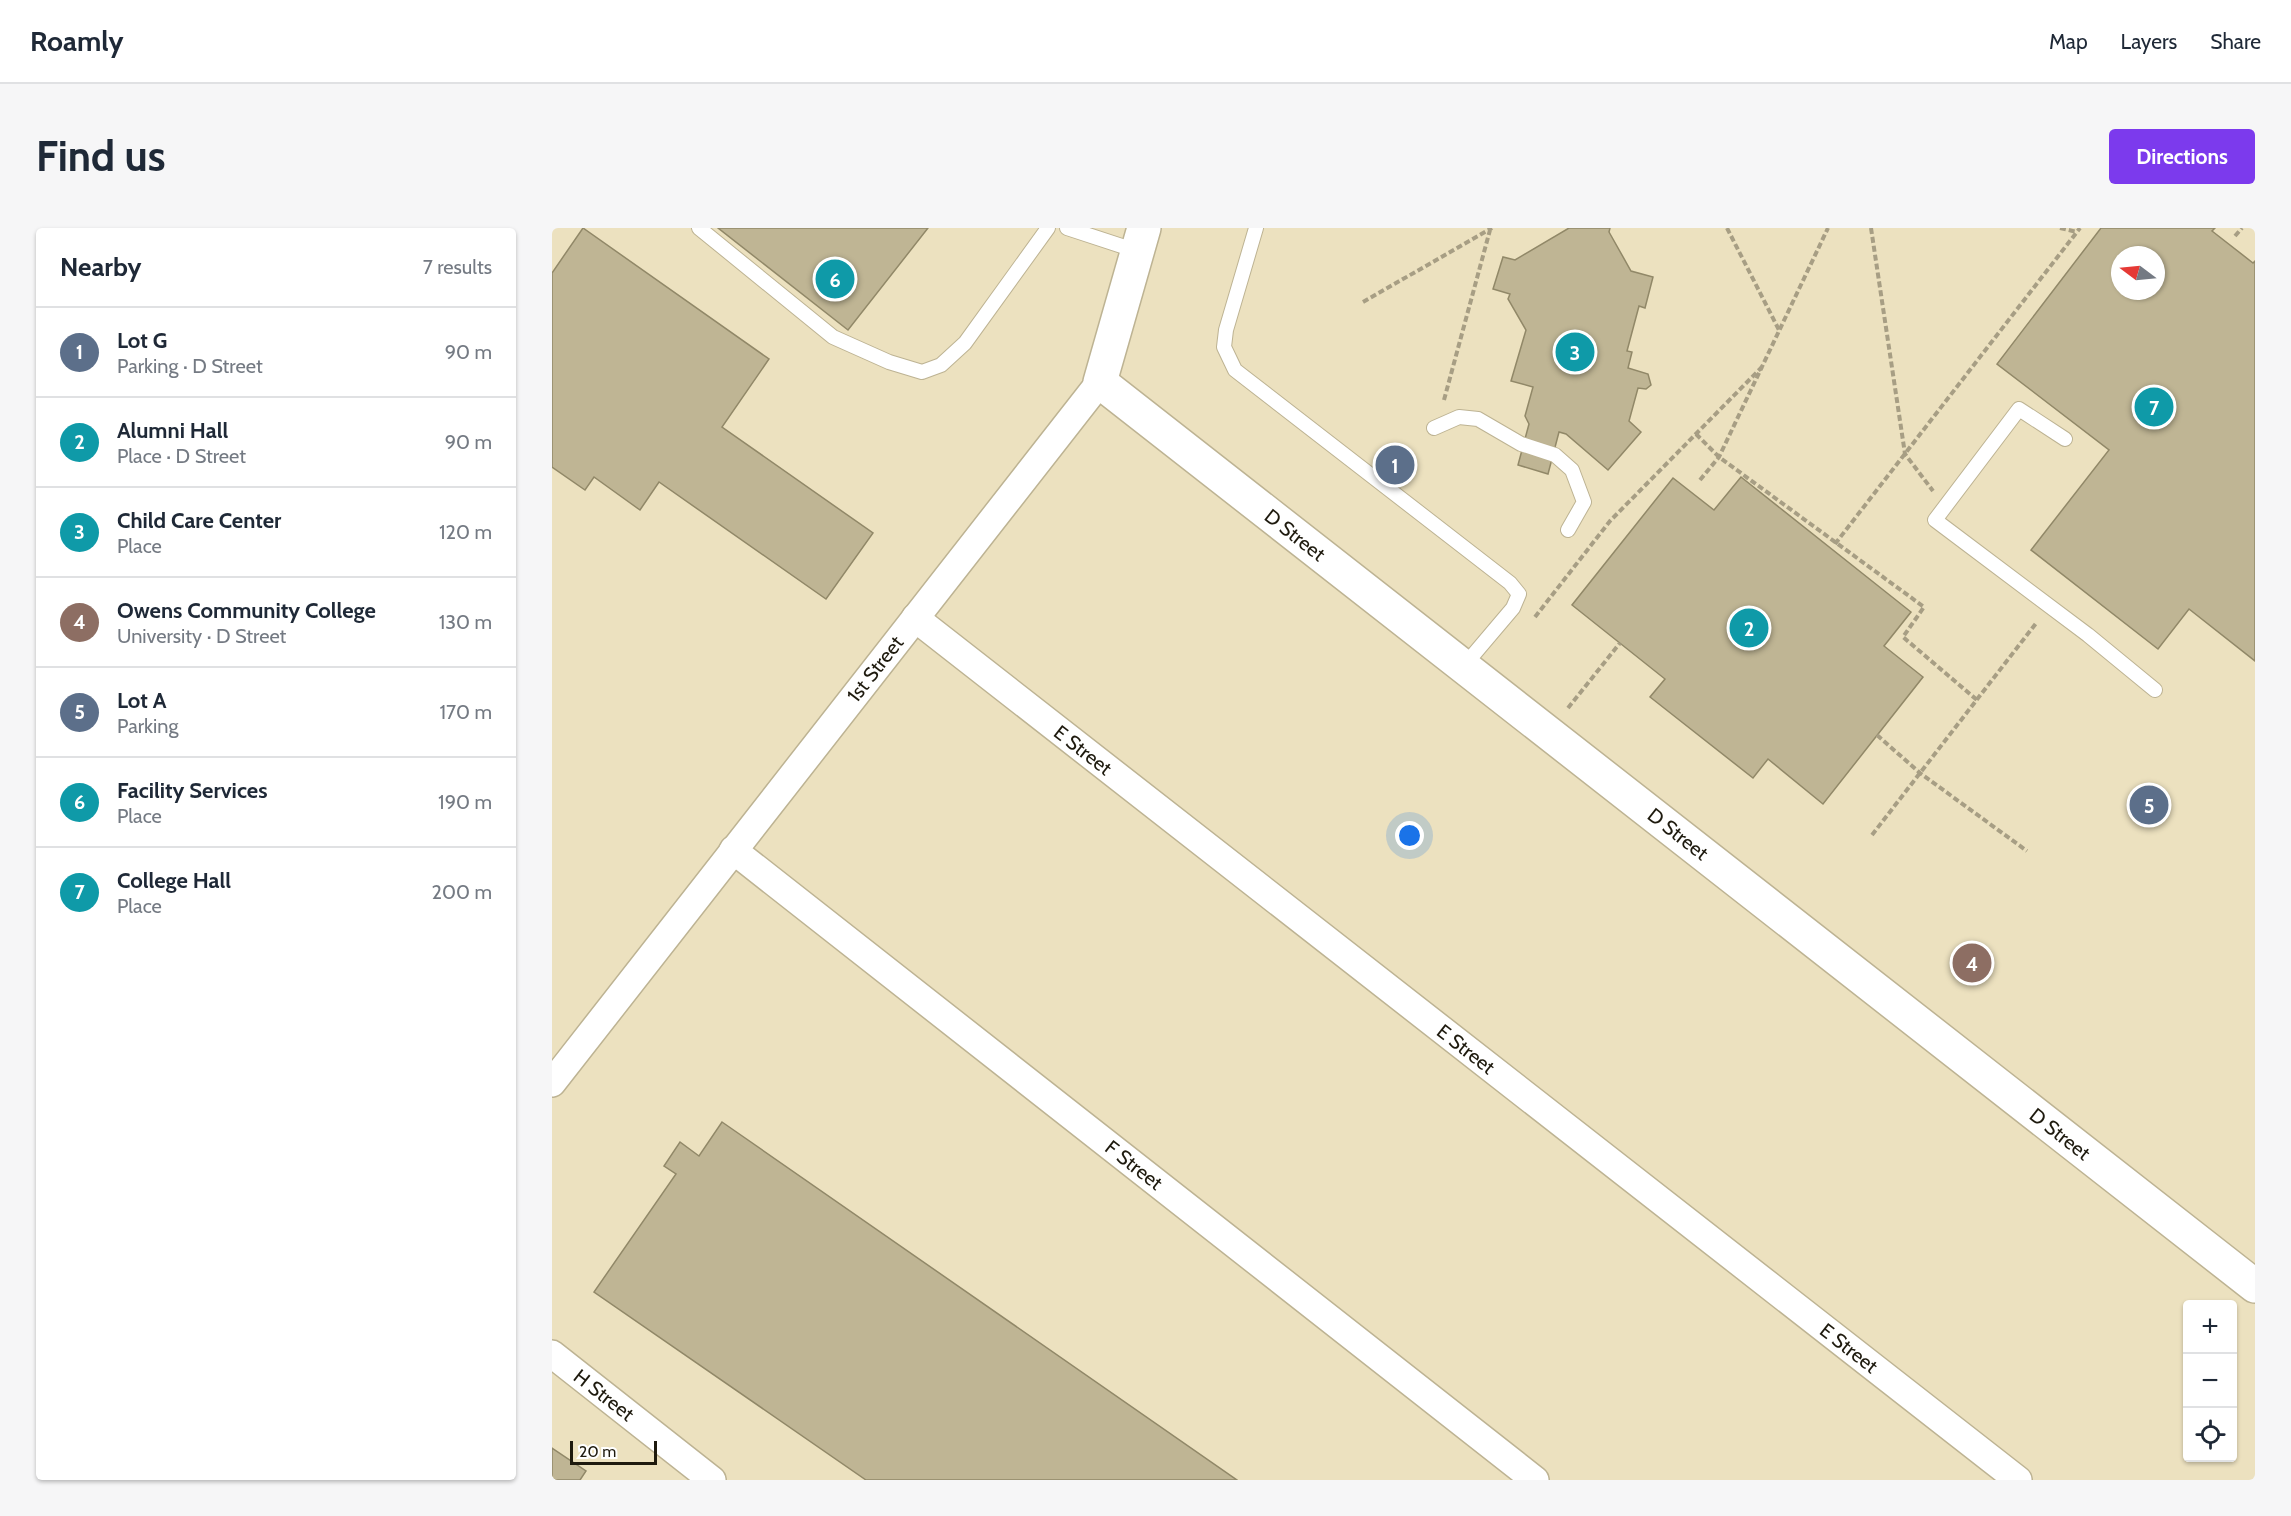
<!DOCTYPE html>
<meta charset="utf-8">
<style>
body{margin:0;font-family:Cabin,sans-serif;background:#f6f6f7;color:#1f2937}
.controls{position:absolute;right:18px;bottom:18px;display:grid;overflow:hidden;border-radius:6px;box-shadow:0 2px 4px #0004}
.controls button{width:54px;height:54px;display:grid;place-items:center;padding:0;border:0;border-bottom:2px solid #e0e1e3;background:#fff;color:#1f2937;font:30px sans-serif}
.compass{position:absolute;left:1559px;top:18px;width:54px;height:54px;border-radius:50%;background:#fff;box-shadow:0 2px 4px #0004;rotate:286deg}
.scale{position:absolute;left:18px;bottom:15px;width:87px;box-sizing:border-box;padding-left:6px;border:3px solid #1e1a0e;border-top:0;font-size:16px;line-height:21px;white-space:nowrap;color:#1e1a0e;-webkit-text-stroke:4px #fff;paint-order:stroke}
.you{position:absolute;left:858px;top:608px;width:21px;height:21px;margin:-15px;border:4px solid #fff;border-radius:50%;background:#1a73e8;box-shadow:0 0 0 9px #1a73e833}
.badge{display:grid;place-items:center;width:39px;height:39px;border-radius:50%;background:#7c3aed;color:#fff;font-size:20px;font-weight:700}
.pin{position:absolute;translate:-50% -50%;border:3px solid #fff;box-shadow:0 2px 6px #0006}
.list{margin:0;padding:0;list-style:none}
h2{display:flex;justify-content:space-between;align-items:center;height:78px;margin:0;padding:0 24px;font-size:26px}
h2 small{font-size:20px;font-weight:400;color:#747a83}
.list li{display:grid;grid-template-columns:39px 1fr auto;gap:18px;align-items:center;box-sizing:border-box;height:90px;padding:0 24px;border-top:2px solid #e0e1e3}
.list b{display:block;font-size:22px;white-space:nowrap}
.list p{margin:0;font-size:20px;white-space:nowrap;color:#747a83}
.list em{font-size:20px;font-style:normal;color:#747a83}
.icon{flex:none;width:33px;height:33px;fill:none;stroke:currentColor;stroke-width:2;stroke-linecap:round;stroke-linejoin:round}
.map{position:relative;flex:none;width:1703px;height:1252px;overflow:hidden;border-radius:6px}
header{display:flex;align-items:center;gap:36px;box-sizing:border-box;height:84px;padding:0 30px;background:#fff;border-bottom:2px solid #e0e1e3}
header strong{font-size:28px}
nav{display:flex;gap:33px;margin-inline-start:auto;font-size:21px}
.intro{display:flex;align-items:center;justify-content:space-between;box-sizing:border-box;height:144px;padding:0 36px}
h1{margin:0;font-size:42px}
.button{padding:15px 27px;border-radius:6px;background:#7c3aed;color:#fff;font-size:21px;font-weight:700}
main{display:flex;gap:36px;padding:0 36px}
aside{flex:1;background:#fff;border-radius:6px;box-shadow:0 2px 4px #0004}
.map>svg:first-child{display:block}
.building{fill:#bfb594;stroke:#918868;stroke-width:1.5;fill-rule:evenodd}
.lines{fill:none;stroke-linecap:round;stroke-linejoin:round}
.lane-casing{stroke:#bdb393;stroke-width:16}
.street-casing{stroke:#bdb393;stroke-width:30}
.secondary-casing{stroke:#bdb393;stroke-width:36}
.path{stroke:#a79e84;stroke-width:4;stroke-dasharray:6 3;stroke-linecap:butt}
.lane{stroke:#fff;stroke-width:14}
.street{stroke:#fff;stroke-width:27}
.secondary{stroke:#fff;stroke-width:33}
.labels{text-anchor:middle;stroke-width:5;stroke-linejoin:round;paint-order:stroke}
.street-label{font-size:20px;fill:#1e1a0e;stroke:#fff}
</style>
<header>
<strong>Roamly</strong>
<nav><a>Map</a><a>Layers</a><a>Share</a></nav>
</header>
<div class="intro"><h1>Find us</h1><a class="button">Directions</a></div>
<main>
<aside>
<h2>Nearby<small>7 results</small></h2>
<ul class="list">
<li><span class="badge" style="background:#5c6f8a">1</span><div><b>Lot G</b><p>Parking · D Street</p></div><em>90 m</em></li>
<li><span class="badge" style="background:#0f9aa8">2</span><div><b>Alumni Hall</b><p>Place · D Street</p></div><em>90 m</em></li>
<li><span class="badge" style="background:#0f9aa8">3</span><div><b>Child Care Center</b><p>Place</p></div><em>120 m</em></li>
<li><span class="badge" style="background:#8d6e63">4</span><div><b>Owens Community College</b><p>University · D Street</p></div><em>130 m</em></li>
<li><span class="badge" style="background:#5c6f8a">5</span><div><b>Lot A</b><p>Parking</p></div><em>170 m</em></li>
<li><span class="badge" style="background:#0f9aa8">6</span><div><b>Facility Services</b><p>Place</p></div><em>190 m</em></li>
<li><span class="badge" style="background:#0f9aa8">7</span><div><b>College Hall</b><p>Place</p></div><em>200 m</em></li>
</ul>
</aside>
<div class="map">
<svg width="1703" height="1252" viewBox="0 0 1703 1252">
<rect width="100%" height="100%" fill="#ece1bf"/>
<g class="building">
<path d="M31,0L217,131L170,199L321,305L274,371L107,254L88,282L42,249L33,262L0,239V45Z"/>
<path d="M166,0H376L296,102Z"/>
<path d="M1017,0H1058L1057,4L1079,43L1101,49L1093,80L1087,78L1075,123L1080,124L1076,140L1096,146L1099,157L1094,161L1086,160L1077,193L1089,204L1056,242L1014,206L1007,204L996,246L966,237L977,196L973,188L981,159L959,153L974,102L956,71L958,66L941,61L951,29L963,32Z"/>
<path d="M1549,0H1663L1660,3L1701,35L1703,33V433L1637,381L1606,421L1479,322L1557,222L1445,136ZM1568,27H1604V63H1568Z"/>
<path d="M1189,249L1359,384L1332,418L1371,449L1271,576L1216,531L1201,550L1098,469L1113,451L1020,377L1121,250L1162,282Z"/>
<path d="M170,894L685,1252H314L42,1064L124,946L112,938L128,914L147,928Z"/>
<path d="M0,1220L34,1243L28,1252H0Z"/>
</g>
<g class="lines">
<defs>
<g id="lane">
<path d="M147,0L281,109L337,134L370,144L389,137L413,115L496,0"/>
<path d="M515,0L585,23"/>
<path d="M704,0L674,102L672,119L683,142L958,355L967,366L961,380L911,439"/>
<path d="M882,200L907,189L926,191L969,216L1003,227L1020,242L1032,274L1016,302"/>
<path d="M1513,211L1467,181L1383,292L1536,407L1603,462"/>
</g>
<g id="street">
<path d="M363,390L1466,1252"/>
<path d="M181,622L983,1252"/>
<path d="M0,855L548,154"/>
<path d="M0,1126L160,1252"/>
</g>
<path id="secondary" d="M592,0L548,154L1703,1058"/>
</defs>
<use href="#lane" class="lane-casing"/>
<use href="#street" class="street-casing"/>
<use href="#secondary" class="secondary-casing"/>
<g class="path">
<path d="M1175,0L1227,102"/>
<path d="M1319,0L1353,226L1381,263"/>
<path d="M1508,0L1525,4"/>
<path d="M1683,8L1690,0"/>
<path d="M811,74L940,0"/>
<path d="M892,172L938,2"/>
<path d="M1144,206L1167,229L1372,379L1351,409L1425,472"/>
<path d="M1148,252L1167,229L1276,0"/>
<path d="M1283,316L1528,0"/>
<path d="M983,389L1058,293L1210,139"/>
<path d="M1016,480L1068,415"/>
<path d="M1325,507L1368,545L1475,623"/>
<path d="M1320,607L1485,394"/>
</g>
<use href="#lane" class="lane"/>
<use href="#street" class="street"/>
<use href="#secondary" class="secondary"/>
</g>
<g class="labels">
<g class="street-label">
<text transform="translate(743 307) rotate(38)" y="7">D Street</text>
<text transform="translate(323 441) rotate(-52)" y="7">1st Street</text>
<text transform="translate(531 522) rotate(38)" y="7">E Street</text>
<text transform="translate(1126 606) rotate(38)" y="7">D Street</text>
<text transform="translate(914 821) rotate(38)" y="7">E Street</text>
<text transform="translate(1508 906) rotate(38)" y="7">D Street</text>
<text transform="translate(582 937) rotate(38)" y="7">F Street</text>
<text transform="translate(1297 1120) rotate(38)" y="7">E Street</text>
<text transform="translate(52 1167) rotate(38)" y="7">H Street</text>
</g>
</g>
</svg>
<div class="controls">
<button>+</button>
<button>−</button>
<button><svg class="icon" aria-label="locate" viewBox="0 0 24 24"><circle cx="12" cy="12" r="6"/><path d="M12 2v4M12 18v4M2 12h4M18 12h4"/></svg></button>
</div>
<svg class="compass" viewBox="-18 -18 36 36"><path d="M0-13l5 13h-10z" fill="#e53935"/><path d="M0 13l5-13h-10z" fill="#747a83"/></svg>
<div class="scale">20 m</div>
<div class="you"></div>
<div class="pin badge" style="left:843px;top:237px;background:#5c6f8a">1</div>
<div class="pin badge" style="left:1197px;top:400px;background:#0f9aa8">2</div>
<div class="pin badge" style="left:1023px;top:124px;background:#0f9aa8">3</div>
<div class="pin badge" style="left:1420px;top:735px;background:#8d6e63">4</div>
<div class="pin badge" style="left:1597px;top:577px;background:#5c6f8a">5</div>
<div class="pin badge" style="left:283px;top:51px;background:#0f9aa8">6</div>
<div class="pin badge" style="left:1602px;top:179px;background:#0f9aa8">7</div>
</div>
</main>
